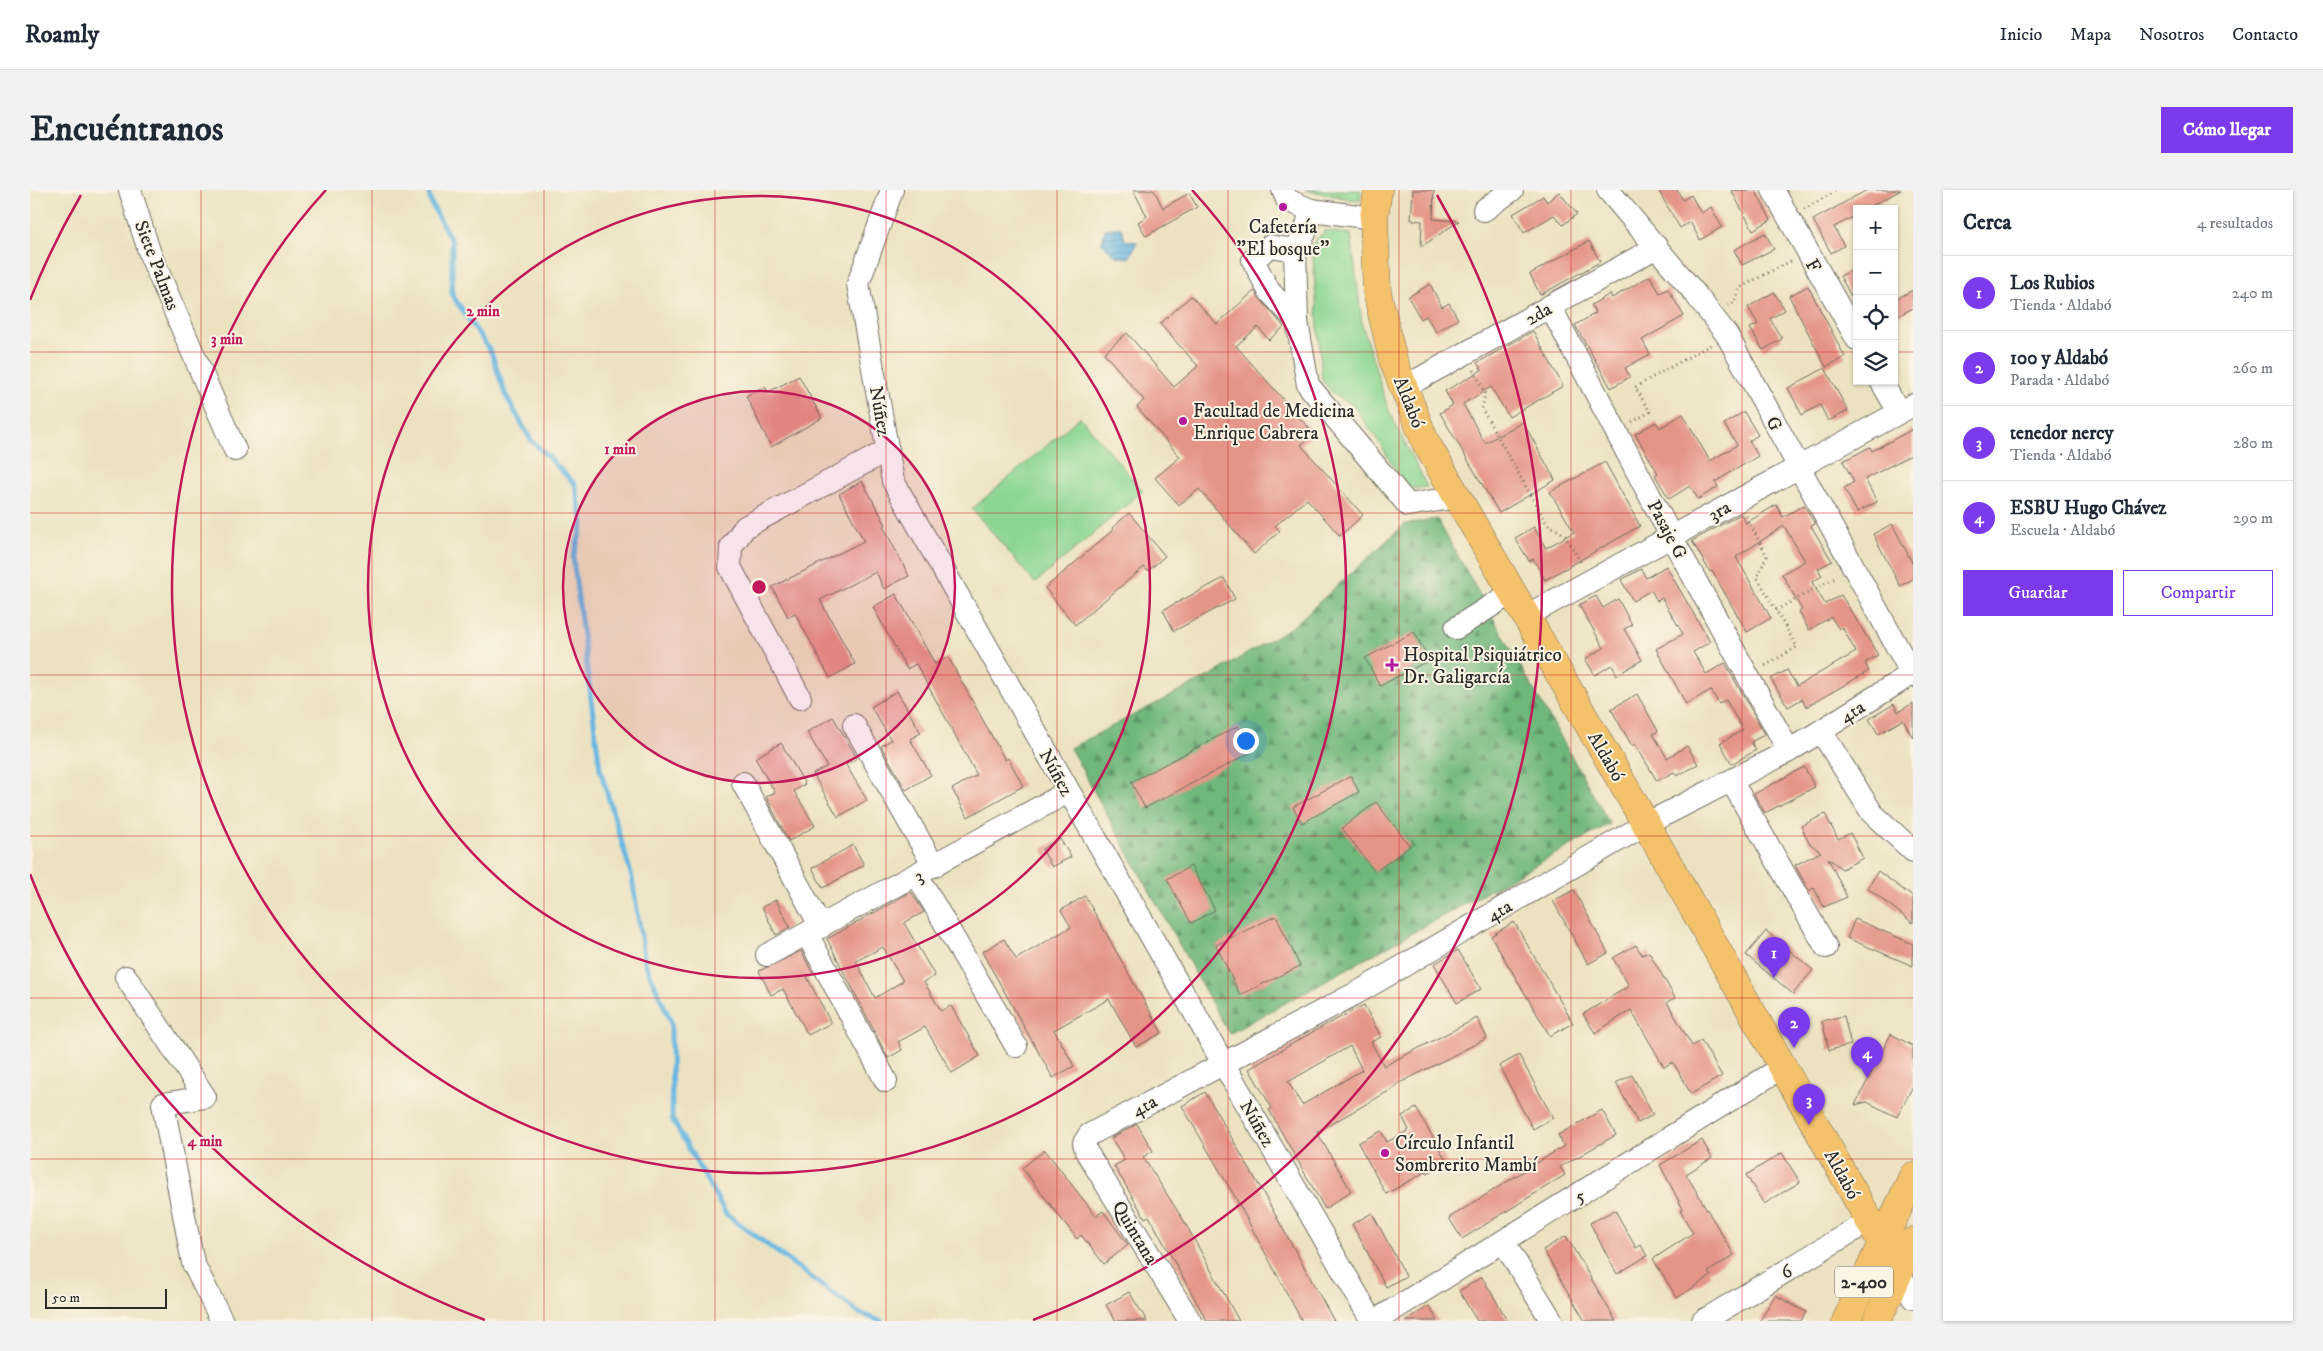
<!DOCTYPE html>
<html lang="es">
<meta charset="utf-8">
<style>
body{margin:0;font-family:"IM FELL DW Pica",serif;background:#f2f2f3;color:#1f2937}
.controls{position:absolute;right:15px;top:15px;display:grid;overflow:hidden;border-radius:0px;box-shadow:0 1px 4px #0004}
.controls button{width:45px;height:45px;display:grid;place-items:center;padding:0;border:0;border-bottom:1px solid #e0e1e3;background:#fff;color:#1f2937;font:25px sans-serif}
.scale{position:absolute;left:15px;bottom:12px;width:122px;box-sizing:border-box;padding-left:5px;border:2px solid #2b2b2b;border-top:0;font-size:14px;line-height:18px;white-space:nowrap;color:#2b2b2b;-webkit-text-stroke:4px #fcf5e5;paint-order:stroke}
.you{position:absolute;left:1215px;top:550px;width:18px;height:18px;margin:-12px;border:4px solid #fff;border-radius:50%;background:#1a73e8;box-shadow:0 0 0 8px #1a73e833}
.badge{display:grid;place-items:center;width:32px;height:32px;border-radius:50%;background:#7c3aed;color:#fff;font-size:16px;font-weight:700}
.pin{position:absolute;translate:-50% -41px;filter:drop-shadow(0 1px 2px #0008)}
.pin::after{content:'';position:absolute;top:26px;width:18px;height:15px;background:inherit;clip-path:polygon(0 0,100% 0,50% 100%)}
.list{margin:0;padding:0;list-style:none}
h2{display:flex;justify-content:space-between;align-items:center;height:65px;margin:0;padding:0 20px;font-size:21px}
h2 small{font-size:16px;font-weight:400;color:#747a83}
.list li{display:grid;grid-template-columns:32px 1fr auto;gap:15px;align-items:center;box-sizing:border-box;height:75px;padding:0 20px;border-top:1px solid #e0e1e3}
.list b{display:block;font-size:19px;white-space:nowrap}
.list p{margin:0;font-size:16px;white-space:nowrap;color:#747a83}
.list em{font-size:16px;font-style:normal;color:#747a83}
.actions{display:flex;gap:10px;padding:15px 20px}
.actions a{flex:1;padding:11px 0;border:1px solid #7c3aed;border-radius:0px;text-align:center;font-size:18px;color:#7c3aed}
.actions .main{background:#7c3aed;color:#fff}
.icon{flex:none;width:28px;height:28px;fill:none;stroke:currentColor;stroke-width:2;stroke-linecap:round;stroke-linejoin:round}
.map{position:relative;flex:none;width:1883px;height:1131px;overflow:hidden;border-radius:0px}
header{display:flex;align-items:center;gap:30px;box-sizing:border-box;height:70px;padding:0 25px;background:#fff;border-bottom:1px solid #e0e1e3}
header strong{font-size:24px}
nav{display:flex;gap:28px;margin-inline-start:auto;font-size:18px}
.intro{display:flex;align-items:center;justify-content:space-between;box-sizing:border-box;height:120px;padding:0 30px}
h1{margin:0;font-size:35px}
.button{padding:12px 22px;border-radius:0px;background:#7c3aed;color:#fff;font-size:18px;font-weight:700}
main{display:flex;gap:30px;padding:0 30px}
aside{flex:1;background:#fff;border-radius:0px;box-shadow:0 1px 4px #0004}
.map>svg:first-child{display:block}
.grass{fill:#8bd692;stroke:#5b805e}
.forest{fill:url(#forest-firs);stroke:#4e7154}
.park{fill:url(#park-crowns);stroke:#5b805e}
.water{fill:url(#water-rules);stroke:#4a7186}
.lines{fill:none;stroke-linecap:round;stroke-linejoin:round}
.stream{stroke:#68b7e2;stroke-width:5}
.building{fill:#e59488;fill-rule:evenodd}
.minor-casing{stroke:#6f6b60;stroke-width:24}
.major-casing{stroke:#6f6b60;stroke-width:29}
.highway-casing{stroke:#6f6b60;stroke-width:29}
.path{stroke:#6f6b60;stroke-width:3;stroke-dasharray:1 4;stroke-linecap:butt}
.minor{stroke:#fff;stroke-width:22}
.major{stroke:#f4c26a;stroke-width:28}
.highway{stroke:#f4c26a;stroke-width:28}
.grid{fill:none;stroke:#d62828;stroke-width:1;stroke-opacity:0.55}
.ring{fill:none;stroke:#c2185b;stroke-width:2.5}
.poi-dot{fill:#b5179e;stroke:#fcf5e5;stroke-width:2}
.labels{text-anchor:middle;stroke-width:4;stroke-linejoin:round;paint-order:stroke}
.shield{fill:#fcf5e5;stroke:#6a6863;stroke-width:1}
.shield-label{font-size:18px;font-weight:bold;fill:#2b2b2b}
.poi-label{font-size:19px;fill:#2b2b2b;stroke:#fcf5e5;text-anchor:start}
.street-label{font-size:19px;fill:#2b2b2b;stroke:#fcf5e5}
.centre{fill:#c2185b;stroke:#fcf5e5;stroke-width:2.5}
.ring-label{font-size:15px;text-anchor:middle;font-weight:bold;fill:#c2185b;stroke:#fcf5e5;stroke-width:4;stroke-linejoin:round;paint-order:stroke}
</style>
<header>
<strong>Roamly</strong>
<nav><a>Inicio</a><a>Mapa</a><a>Nosotros</a><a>Contacto</a></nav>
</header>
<div class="intro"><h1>Encuéntranos</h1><a class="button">Cómo llegar</a></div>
<main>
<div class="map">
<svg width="1883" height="1131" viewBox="0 0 1883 1131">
<defs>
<pattern id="forest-firs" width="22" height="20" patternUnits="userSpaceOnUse" patternTransform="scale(1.25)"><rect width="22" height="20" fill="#70b77c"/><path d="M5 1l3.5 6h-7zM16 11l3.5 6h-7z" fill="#5c9566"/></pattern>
<pattern id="park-crowns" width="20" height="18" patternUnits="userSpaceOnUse" patternTransform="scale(1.25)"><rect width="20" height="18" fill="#8bd692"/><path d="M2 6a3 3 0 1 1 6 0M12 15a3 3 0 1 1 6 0" fill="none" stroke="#78b87e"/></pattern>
<pattern id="water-rules" width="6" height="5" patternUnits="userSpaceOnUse" patternTransform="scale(1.25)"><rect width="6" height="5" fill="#68b7e2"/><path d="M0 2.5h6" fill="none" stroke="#5695b7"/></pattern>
</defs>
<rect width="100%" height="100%" fill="#fcf5e5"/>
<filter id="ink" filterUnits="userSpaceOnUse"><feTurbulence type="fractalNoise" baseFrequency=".02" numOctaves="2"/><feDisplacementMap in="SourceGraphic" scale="10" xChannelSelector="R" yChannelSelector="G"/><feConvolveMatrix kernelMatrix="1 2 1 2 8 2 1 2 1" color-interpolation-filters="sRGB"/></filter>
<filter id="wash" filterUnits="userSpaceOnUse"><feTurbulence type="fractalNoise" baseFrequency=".0096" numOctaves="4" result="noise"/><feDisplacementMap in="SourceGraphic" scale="20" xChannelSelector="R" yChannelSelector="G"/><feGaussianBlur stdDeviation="1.12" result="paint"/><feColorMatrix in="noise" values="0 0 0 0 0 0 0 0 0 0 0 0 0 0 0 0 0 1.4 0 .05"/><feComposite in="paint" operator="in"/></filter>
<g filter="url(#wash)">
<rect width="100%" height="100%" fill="#ece2c1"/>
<g class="grass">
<path d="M1295,41L1321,44L1332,134L1358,219L1397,297L1377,299L1349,252L1322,214L1305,206L1292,190L1282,55Z"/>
<path d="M1050,227L1113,301L1005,393L942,319Z"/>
</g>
<path class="forest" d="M1407,329L1580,634L1199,844L1040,558L1183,484L1263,436L1375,334Z"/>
<path class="park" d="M1275,0H1331L1330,11Z"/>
<path class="water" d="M1091,37L1095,50L1107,52L1099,68L1086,66L1072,53L1075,39Z"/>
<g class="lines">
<path class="stream" d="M398,0L401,13L422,52V105L461,162L476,206L501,250L545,294L553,334L543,368L570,579L602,687L615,773L641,832L642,929L696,1024L829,1123L851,1131"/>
</g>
<g id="blocks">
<g class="building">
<path d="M1103,0H1124L1133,18L1159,3L1167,17L1116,46L1108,32L1117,26Z"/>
<path d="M1383,0H1404L1403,29L1429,31L1391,57L1392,31L1381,30Z"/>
<path d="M1628,0H1647L1653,10L1661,5L1671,23L1681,17L1692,37L1670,50L1660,32L1650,38Z"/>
<path d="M1701,0H1725L1741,30L1723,40Z"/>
<path d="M1837,0H1871L1836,19H1827V25L1804,37L1814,56L1801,63L1783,30Z"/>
<path d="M1529,2L1547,24L1533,35L1524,25L1494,43L1483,24L1513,6L1517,12Z"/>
<path d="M1735,43L1744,59L1712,75L1704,60Z"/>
<path d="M1559,51L1570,72L1510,105L1500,84Z"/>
<path d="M1827,78V117L1810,86Z"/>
<path d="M1620,86L1630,103L1638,99L1654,126L1612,150L1620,164L1595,178L1600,187L1581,198L1545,135L1566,123L1561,115L1580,104L1582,108Z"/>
<path d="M1400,94L1412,117L1419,113L1428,129L1406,142L1396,126L1391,129L1378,107Z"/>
<path d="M1778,96L1815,167L1796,177L1759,106Z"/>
<path d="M1883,100V118L1864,128V110Z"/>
<path d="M1224,101L1254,137L1239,150L1228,137L1206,156L1284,244L1271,255L1333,325L1310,346L1277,309L1245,336L1250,341L1224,364L1169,299L1149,315L1125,288L1150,267L1107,217L1114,210L1074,163L1097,143L1144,197L1168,176L1130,134L1161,106L1187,134Z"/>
<path d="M1744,102L1755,120L1740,129L1752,149L1733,160L1720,138L1728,134L1718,117Z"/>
<path d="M1503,141L1533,196L1479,227L1461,197L1433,214L1455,253L1493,232L1525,290L1469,323L1410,223L1423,215L1415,201L1452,180L1447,173Z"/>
<path d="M1795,178L1818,221L1798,231L1790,215L1772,225L1758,198Z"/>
<path d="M769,186L792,228L741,257L716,206L735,197L738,202Z"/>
<path d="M1714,222L1728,245L1719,251L1728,266L1685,292L1688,297L1668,309L1660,296L1639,309L1625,285L1628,283L1605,244L1626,232L1630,238L1653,224L1680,271L1707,255L1694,234Z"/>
<path d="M1883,239V264L1835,289L1847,312L1827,322L1814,298L1824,292L1813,271L1840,257L1842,261Z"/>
<path d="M1575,272L1610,336L1515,390L1503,369L1499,371L1485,348L1504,337L1516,358L1544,342L1520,302Z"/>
<path d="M832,291L856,335L853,336L879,386L854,399L846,382L790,410L825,474L800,488L765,423L758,427L742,397L834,351L809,304Z"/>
<path d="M1746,315L1753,327L1774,315L1785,334L1781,336L1802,371L1788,379L1792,386L1782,392L1795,414L1811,405L1848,465L1835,473L1839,481L1776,517L1772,509L1758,517L1741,489L1757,480L1767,496L1826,462L1812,437L1809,439L1801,427L1779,440L1769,422L1772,420L1752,384L1775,371L1754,336L1706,367L1741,428L1717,442L1682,381L1680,382L1662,351L1711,324L1716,333Z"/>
<path d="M1099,323L1135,366L1118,381L1114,377L1045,435L1015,398L1083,340L1082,338Z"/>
<path d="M1862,334L1883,374V389L1870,396L1843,344Z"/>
<path d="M1636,376L1680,452L1663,462L1676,484L1695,473L1735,544L1721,552L1726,560L1702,574L1690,553L1713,540L1696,510L1689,514L1681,500L1656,514L1626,459L1653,444L1632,408L1627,411L1621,400L1603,411L1591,390L1611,379L1616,388Z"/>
<path d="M1194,388L1205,409L1144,441L1133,420Z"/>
<path d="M866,404L905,474L918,467L975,570L978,568L993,596L938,627L922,599L947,585L886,474L877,479L843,417Z"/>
<path d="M1566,406L1573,418L1588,409L1602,435L1594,439L1612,470L1587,485L1582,475L1565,485L1555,469L1574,458L1549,415Z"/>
<path d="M1384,442L1399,470L1350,496L1335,468Z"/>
<path d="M867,501L891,543L880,549L901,585L876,600L851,556L861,550L841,517Z"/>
<path d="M1607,504L1628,541L1623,544L1637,568L1657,556L1668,574L1647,586L1644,582L1627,591L1605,554L1602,556L1581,519Z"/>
<path d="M1883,513V548L1873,530L1848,544L1839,529L1864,514L1868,522Z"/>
<path d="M803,527L827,568L816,575L837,610L808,627L783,584L797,576L777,542Z"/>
<path d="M1208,536L1222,562L1115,618L1101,592Z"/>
<path d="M751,553L775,594L764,601L785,636L759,651L736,607L745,602L725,568Z"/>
<path d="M1774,577L1785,597L1735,623L1724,604Z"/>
<path d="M1321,586L1329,602L1272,633L1263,617Z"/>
<path d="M1346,612L1380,656L1345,682L1312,638Z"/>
<path d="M1795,624L1808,649L1820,643L1833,668L1812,679L1798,668L1817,707L1794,717L1784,698L1779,701L1765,675L1791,662L1779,653L1771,636Z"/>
<path d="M1030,649L1041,667L1022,677L1012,659Z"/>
<path d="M823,655L834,675L793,698L782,678Z"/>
<path d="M1161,676L1185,720L1161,733L1137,689Z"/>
<path d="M1848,681L1883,707V733L1838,698Z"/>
<path d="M1544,700L1578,763L1558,774L1523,711Z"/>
<path d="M881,702L894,722L874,733L905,786L894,792L911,821L921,816L950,866L922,883L895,837L868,852L872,860L858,868L797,749ZM853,757L873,791L845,808L826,771Z"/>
<path d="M1055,706L1132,843L1106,857L1079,809L1024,840L1044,876L1023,888L952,762L974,749L986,769L1041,737L1031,720Z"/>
<path d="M746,710L760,737L746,745L732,717Z"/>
<path d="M1246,726L1270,776L1210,805L1186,755Z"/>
<path d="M1825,729L1883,754V776L1817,748Z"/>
<path d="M1484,732L1543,833L1520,846L1461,746Z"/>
<path d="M1736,741L1783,780L1763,804L1716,765Z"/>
<path d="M1606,755L1612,765L1619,762L1645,808L1637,812L1662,856L1671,850L1692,886L1661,904L1643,872L1634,877L1601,820L1565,843L1553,824L1599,796L1583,768Z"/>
<path d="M1428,760L1451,799L1427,813L1404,774Z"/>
<path d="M771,761L783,784L777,787L801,833L778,845L753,799L741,805L729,781Z"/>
<path d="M1334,815L1351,847L1341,852L1354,876L1447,828L1457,848L1366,895V897L1287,942L1321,1001L1295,1019L1239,920L1242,918L1219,879L1286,840ZM1320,856L1332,880L1272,915L1258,892Z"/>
<path d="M1814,826L1821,855L1799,860L1792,831Z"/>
<path d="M1861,844L1883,856V896L1867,927L1837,912L1825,915Z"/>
<path d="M1489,865L1523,928L1503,939L1469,876Z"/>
<path d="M1602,885L1623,925L1608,933L1586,893Z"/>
<path d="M1175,902L1226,990L1304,1131H1272L1205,1007L1152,916Z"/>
<path d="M1386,918L1417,972L1398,983L1397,981L1356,1004L1328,953L1351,941L1357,952L1379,940L1372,926Z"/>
<path d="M1572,920L1586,945L1530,977L1535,985L1432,1049L1419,1028L1534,956L1528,945Z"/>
<path d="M1107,934L1123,961L1113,967L1154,1031L1209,1131H1177L1119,1026L1115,1028L1084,976L1095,970L1081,948Z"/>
<path d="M1672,950L1682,968L1656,984L1704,1065L1678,1082L1681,1086L1647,1108L1623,1069L1663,1043L1650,1021L1653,1019L1630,975Z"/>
<path d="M1015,960L1066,1026L1073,1021L1098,1055L1074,1074L1051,1045L1047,1049L992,978Z"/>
<path d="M1752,963L1770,992L1734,1014L1716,985Z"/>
<path d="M1585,1020L1606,1058L1611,1055L1617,1066L1587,1084L1560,1033Z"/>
<path d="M1342,1023L1376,1086L1356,1097L1322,1034Z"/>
<path d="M1536,1046L1586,1131H1555L1513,1060Z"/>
<path d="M1452,1087L1478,1131H1447L1429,1101Z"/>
<path d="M1099,1102L1117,1131H1086L1076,1115Z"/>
<path d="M1745,1105L1776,1122L1771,1131H1730Z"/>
<path d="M1399,1116L1408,1131H1375Z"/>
</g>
</g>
</g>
<g filter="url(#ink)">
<use href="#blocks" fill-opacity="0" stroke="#6f6b60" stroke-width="1"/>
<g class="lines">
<defs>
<g id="minor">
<path d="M100,0L120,64L205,260"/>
<path d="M862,0L828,94L863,291L1193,873L1342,1131"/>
<path d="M1253,0L1257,10L1281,20L1344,28"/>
<path d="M1578,0L1663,101L1697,145L1883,486"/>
<path d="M1743,0L1827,149"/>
<path d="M1454,20L1482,0"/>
<path d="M1265,60L1267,131L1239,101L1223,70L1240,56L1265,60L1275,43L1281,20"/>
<path d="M1520,116L1641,346L1759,561"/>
<path d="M1267,131L1278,195L1378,315L1428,307"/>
<path d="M1851,191L1869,222"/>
<path d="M1372,196L1389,189L1627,57"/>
<path d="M1496,426L1883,215"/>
<path d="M1426,438L1483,402"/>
<path d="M770,508L700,377L701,357L715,337L858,260"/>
<path d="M824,535L904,676"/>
<path d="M1791,541L1842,623L1883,661"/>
<path d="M1702,592L1796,757"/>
<path d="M713,593L791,737"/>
<path d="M887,685L986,856"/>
<path d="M777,744L856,891"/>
<path d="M737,765L1038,602"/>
<path d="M96,787L175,907L133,914L163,1073L192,1131"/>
<path d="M1474,1053L1522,1131"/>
<path d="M1869,1084L1883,1108"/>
<path d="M1160,1131L1056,961L1054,953L1059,945L1332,800L1616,634L1759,561L1883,483"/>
<path d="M1345,1131L1753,877"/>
<path d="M1673,1131L1839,1031"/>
</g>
<path id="major" d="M1348,0L1344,28L1347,102L1363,170L1395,251L1616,634L1862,1071"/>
<g id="highway">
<path d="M1816,1131L1883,986"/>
<path d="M1847,1131L1883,1051"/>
</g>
</defs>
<use href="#minor" class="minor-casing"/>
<use href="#major" class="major-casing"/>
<use href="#highway" class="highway-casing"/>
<g class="path">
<path d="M1774,19L1808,0"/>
<path d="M1698,116L1705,112L1709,98L1761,71"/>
<path d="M1444,180L1455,204L1452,219L1517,334L1534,344L1552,374"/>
<path d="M1602,232L1620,222L1605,197L1682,154"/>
<path d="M1716,326L1737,366L1727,387L1767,457L1733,477"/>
<path d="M1746,420L1807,387"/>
</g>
<use href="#minor" class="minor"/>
<use href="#major" class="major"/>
<use href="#highway" class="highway"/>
</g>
</g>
<path class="grid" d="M171,0V1131M342,0V1131M514,0V1131M685,0V1131M856,0V1131M1027,0V1131M1198,0V1131M1369,0V1131M1541,0V1131M1712,0V1131M0,162H1827M1864,162H1883M0,323H1883M0,485H1883M0,646H1883M0,808H1883M0,969H1883"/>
<circle cx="729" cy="397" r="196" fill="#c2185b" fill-opacity=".12"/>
<g class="ring">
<circle cx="729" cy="397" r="196"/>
<circle cx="729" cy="397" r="391"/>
<path d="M1162 0A587 587 0 1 1 296 0"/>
<path d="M455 1130A783 783 0 0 1 0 684M0 110A783 783 0 0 1 51 5M1407 5A783 783 0 0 1 1003 1130"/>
</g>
<g class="poi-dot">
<circle cx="1253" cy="17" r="5"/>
<circle cx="1153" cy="231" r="5"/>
<path d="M1359.5 467.5h5v5h5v5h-5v5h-5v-5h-5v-5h5z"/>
<circle cx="1355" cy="963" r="5"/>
</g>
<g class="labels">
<rect class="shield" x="1805" y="1076.5" width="58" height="31" rx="4"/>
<g class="shield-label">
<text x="1834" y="1098">2-400</text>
</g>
<g class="poi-label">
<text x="1253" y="43" text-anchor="middle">Cafetería<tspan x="1253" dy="22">"El bosque"</tspan></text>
<text x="1163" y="227">Facultad de Medicina<tspan x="1163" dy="22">Enrique Cabrera</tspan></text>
<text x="1373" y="471">Hospital Psiquiátrico<tspan x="1373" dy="22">Dr. Galigarcía</tspan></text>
<text x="1365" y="959">Círculo Infantil<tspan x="1365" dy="22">Sombrerito Mambí</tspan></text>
</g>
<g class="street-label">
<text transform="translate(128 75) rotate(69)" y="7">Siete Palmas</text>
<text transform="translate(1784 75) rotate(60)" y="7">F</text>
<text transform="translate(1508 123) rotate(-29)" y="7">2da</text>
<text transform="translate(1380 212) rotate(68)" y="7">Aldabó</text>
<text transform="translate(851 221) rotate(80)" y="7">Núñez</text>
<text transform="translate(1745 233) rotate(62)" y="7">G</text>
<text transform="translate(1689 320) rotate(-29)" y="7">3ra</text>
<text transform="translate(1638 339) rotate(62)" y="7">Pasaje G</text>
<text transform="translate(1822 521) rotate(-32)" y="7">4ta</text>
<text transform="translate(1577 566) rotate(60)" y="7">Aldabó</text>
<text transform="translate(1027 582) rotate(61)" y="7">Núñez</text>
<text transform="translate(888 685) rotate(-28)" y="7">3</text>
<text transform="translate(1469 720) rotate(-30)" y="7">4ta</text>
<text transform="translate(1114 915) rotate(-28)" y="7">4ta</text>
<text transform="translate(1228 933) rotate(60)" y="7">Núñez</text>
<text transform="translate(1813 984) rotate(61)" y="7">Aldabó</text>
<text transform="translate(1549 1005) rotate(-32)" y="7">5</text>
<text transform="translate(1106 1042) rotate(59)" y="7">Quintana</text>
<text transform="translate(1756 1081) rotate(-31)" y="7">6</text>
</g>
</g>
<circle cx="729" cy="397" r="8" class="centre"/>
<g class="ring-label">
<text x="453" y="126">2 min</text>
<text x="197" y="154">3 min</text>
<text x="590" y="264">1 min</text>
<text x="175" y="956">4 min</text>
</g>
</svg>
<div class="controls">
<button>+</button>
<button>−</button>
<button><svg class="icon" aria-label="locate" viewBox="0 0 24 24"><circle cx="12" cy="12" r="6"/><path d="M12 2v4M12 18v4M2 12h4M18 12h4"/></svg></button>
<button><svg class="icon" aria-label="layers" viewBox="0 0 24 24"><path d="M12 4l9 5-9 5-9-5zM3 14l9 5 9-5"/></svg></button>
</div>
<div class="scale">50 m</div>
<div class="you"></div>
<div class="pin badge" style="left:1744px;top:788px">1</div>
<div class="pin badge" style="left:1764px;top:858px">2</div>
<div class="pin badge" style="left:1779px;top:935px">3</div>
<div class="pin badge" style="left:1837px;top:888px">4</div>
</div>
<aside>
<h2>Cerca<small>4 resultados</small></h2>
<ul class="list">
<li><span class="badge">1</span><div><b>Los Rubios</b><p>Tienda · Aldabó</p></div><em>240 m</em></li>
<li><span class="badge">2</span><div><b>100 y Aldabó</b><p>Parada · Aldabó</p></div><em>260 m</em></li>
<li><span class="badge">3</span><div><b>tenedor nercy</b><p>Tienda · Aldabó</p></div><em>280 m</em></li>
<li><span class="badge">4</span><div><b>ESBU Hugo Chávez</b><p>Escuela · Aldabó</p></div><em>290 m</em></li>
</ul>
<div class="actions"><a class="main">Guardar</a><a>Compartir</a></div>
</aside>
</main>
